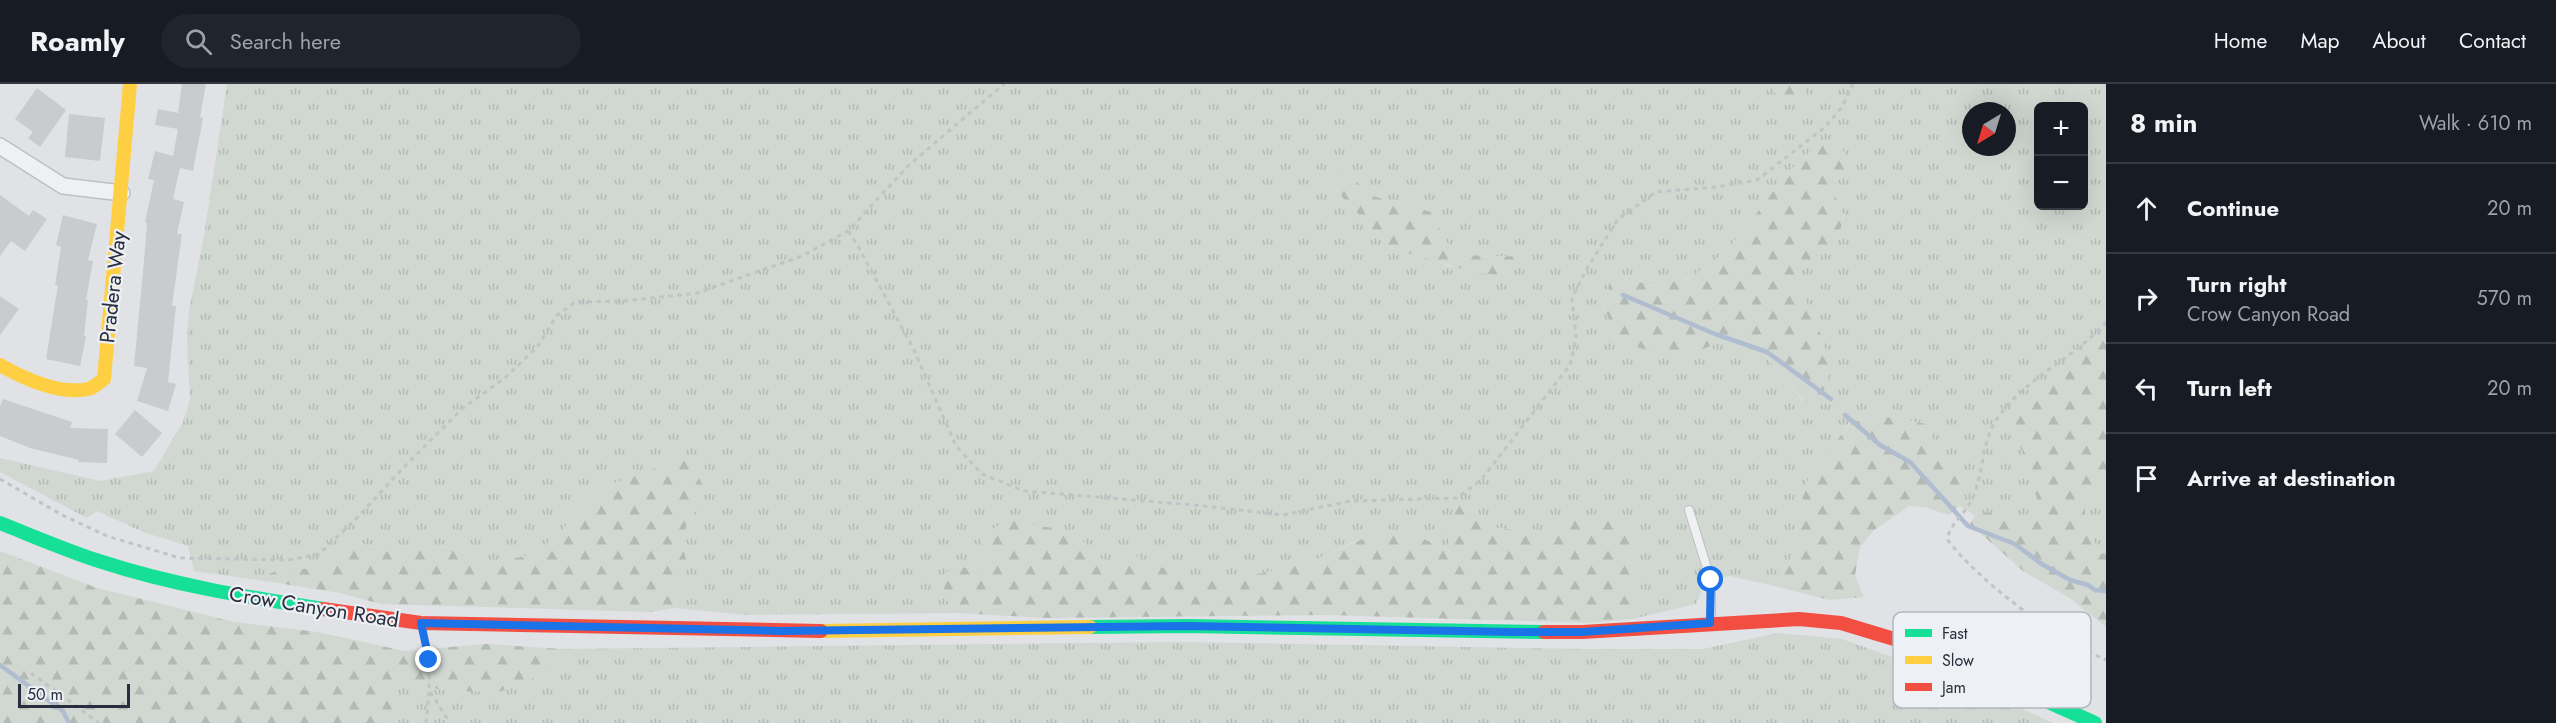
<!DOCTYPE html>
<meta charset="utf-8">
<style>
body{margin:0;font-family:Jost,sans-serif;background:#20242c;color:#f1f3f6}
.controls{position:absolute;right:18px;top:18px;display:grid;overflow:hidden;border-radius:9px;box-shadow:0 6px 24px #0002}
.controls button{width:54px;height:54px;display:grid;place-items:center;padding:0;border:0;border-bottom:2px solid #363941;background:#171b24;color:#f1f3f6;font:30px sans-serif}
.compass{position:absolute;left:1962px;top:18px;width:54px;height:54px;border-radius:50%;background:#171b24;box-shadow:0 6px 24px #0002;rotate:218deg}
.scale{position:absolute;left:18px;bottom:15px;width:112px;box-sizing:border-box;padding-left:6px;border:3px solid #282e3d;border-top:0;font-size:16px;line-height:21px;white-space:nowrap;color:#282e3d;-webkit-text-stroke:4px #edf0f5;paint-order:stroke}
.stop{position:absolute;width:18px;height:18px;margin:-14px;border:4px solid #1a73e8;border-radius:50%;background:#fff}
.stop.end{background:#1a73e8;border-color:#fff;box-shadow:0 2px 6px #0008}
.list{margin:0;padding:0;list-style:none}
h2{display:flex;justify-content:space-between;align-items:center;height:78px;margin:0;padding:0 24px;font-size:26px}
h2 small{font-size:20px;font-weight:400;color:#9ea1a6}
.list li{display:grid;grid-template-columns:39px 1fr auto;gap:18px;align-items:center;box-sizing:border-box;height:90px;padding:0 24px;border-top:2px solid #363941}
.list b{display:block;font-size:22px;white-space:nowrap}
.list p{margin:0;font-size:20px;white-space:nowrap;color:#9ea1a6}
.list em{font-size:20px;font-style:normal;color:#9ea1a6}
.icon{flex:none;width:33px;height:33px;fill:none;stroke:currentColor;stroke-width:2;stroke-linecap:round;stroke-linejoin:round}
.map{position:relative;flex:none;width:2106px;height:639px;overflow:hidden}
header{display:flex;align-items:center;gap:36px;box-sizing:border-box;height:84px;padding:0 30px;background:#171b24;border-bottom:2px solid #363941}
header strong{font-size:28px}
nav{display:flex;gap:33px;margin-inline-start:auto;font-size:21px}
.search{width:420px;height:54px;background:#20242c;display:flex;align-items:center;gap:15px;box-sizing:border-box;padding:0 21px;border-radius:33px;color:#9ea1a6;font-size:22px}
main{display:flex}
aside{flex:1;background:#171b24}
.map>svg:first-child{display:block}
.grass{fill:url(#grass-tufts);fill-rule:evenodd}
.forest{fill:url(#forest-firs)}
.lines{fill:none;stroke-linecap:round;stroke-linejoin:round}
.stream{stroke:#b0bccf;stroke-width:4.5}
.building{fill:#cacbcf}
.lane-casing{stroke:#bec0c3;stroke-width:10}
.street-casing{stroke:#bec0c3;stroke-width:18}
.path{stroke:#c1c3c8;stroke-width:3;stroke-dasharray:4.5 4.5;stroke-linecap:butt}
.lane{stroke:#eff0f1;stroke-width:8}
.street{stroke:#eff0f1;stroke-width:15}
.fast{stroke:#16e098;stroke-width:14}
.slow{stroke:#ffcf43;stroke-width:14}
.jam{stroke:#f24e42;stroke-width:14}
.route{stroke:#1a73e8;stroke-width:8}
.labels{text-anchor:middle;stroke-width:4.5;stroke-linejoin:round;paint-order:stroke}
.street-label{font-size:21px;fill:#282e3d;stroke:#edf0f5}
.key{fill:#edf0f5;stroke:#b2b6be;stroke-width:1.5}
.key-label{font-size:16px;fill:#282e3d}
</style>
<header>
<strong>Roamly</strong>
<div class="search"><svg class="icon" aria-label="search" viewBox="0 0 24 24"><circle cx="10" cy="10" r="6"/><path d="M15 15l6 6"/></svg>Search here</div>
<nav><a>Home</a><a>Map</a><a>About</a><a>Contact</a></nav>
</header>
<main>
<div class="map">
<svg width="2106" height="639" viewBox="0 0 2106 639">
<defs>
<pattern id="grass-tufts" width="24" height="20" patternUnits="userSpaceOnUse" patternTransform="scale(1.5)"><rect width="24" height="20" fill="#d0d8d1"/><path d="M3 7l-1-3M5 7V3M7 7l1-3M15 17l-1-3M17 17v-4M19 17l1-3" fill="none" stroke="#b3bab4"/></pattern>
<pattern id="forest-firs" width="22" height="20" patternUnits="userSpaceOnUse" patternTransform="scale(1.5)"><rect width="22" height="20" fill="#d0d8d1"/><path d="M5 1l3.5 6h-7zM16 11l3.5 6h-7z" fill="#b3bab4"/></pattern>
</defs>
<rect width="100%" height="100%" fill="#e0e2e5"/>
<g class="grass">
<path d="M227,0H1770L1777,12H1806L1803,0H2106V249L2079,273L2011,344L2022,367L2040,424L2033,439L1989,428L1975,431L1959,422L1962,396L1944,381L1927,340L1876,331L1849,339L1831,366L1797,436L1796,459L1789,480L1775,502L1729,492L1706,497L1696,520L1632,535L1635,437H1573L1554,448L1492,444L1476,427L1447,435L1450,467L1418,452L1399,447L1354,458L1317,475L1265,489L1200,494L1182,492L1134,471L1106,481C1086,452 1063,446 1030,440L990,474L986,486L952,482L947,516L958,529L748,531L674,524L678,505L688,482L682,461L687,438L698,424L654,387L602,403L577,427L557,453L526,472L491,479L445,462L397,470L355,457L315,485H281L270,490L278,499L194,487L188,462L143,448L97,427L87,434L0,388V374L100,397L154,387L183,338L190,316L187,257L189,227L204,152ZM2038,22H2084V122H2038ZM1971,27H2007V63H1971ZM1849,82L1834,98V109L1844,131L1837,159L1796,189C1804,217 1818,243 1827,271L1804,318L1763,269L1740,251L1719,259L1616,257L1604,221L1624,195C1634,197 1645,201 1655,201C1712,203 1758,130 1787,89ZM1339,85L1376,113L1434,129C1438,142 1444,160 1456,167C1467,173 1502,173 1515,172L1451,183L1428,174L1391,164L1342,113L1332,94Z"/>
<path d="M2106,395V469L2101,471C2085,439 2073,421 2106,395Z"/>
<path d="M1778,549L1842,555L1964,599L2053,639H390L395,628L399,599L451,607L558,574L562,565L1181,558L1584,565H1703Z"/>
</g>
<g class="forest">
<path d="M1770,0H1803L1806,12L1790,21L1777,12Z"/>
<path d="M1820,58C1839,60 1845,63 1849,82L1834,98V109L1844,131L1837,159L1796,189C1805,224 1833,258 1828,296C1828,302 1821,310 1817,316L1805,318L1763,269L1740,251L1689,270L1633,263L1616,257L1604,221L1611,197L1624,195L1656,202L1688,195L1722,171L1745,145L1787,89Z"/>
<path d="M1338,84L1376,113L1435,129C1438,142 1444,160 1457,167C1468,173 1502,173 1515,172L1518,183L1500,191L1476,189L1391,164L1342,113L1332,94Z"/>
<path d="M2106,249V395C2073,421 2085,439 2101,470L2106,469V543L2068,513L2023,487L1970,440L1975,431L1989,428L2033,438L2040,424L2022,367L2011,345C2031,303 2072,279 2106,249Z"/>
<path d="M1876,331L1927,340L1944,381L1962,396L1959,422L1948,431L1925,423L1909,422L1873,447L1860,463L1855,492L1864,513L1829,516L1775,502L1789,480L1796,459L1797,436L1807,397L1850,339Z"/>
<path d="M688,373L703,402L698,424L687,439L682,461L688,482L678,505L674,524L651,528L381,520L340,509L278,499L269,490L281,485H315L355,457L397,470L445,462L491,479L526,472L557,453L577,427L602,403Z"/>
<path d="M1460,421L1476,427L1492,444L1554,448L1573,437H1636L1632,535L1590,539L1328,531L1046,534L958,529L947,516L942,494L952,482L986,486L990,474L979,454L1015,431L1030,440L1063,446L1096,466L1106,481L1134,471L1182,492L1200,494L1265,489L1317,475L1381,447H1399L1418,452L1449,467L1447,435Z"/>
<path d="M0,467L97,504L234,538L318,548L404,567L486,560L562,565L558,574L538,592L499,608L451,607L399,599L395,628L390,639H0Z"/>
</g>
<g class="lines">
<g class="stream">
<path d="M1623,211L1715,250L1767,268L1831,315"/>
<path d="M1845,331L1880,361L1910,378L1968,442L2015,460L2040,479L2070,496L2088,501L2095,506L2106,507"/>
<path d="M0,581L63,627L69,639"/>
</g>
</g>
<g class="building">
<path d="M182,0H206L200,33L203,34L193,87L180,84L173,115L184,118L177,150H182L172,222H176L168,298L176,300L168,327L137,317L147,284L134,282L144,177L147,139L145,138L154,96L148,95L155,67L173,72L178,45L155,41L158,25L178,29Z"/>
<path d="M37,4L66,26L40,63L28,54L33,48L15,35Z"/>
<path d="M69,30L105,34L100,77L65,73Z"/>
<path d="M0,111L29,132L33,126L47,135L25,167L11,157L0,172Z"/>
<path d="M63,131L97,140L88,176L93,177L86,216H88L84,252H86L80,282L46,275L58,201H55L61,163L56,161Z"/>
<path d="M0,212L19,225L0,251Z"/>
<path d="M3,315L72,338L70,344L108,345L107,379L78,378L79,376L30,364L0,352V323Z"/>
<path d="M135,326L162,349L142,373L115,350Z"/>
</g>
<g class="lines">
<defs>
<path id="lane" d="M1689,426L1711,497V537"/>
<path id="street" d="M0,62L63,102L122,109"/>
</defs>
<use href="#lane" class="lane-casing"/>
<use href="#street" class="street-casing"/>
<g class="path">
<path d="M848,147L859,164L914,266L956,362L982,390L1024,407L1194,421L1283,431L1351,417L1457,414L1481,396L1570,281L1576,253L1572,214L1586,186L1618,135L1656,108L1716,103L1757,96L1825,43L1842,23L1853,0"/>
<path d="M2106,238C2074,275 2024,294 1997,335C1981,358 1984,392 1971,417C1964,431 1951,439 1947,455C1980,499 2056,554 2106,576"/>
<path d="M0,395L62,431L107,452L180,474L289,476L319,470L357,434L404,383L462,325L506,293L538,262L556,232L575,218L624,217L697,209L802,172L848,147L909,81L1004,0"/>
<path d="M424,555L429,576V606L450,639"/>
<path d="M31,589L99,639"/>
<path d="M426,639L429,608"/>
</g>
<use href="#lane" class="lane"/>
<use href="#street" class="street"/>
<g class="fast">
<path d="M0,439C33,452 65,466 99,477C172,501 247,513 323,525"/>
<path d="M1090,543L1187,542L1544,548"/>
<path d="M1904,558L1959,578L2095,639"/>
</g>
<g class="slow">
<path d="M0,281C23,294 60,311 88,305C94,304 99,298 104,295L130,0"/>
<path d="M821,547L1090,543"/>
</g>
<g class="jam">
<path d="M323,525L421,539L821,547"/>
<path d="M1544,548H1582L1799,535L1841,539L1904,558"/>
</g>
</g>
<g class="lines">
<path class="route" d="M429,576L421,539L781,547L1186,542L1514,548H1582L1710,539L1711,496"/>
</g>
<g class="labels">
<g class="street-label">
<text transform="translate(113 203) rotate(-84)" y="7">Pradera Way</text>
<text transform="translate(314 523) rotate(9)" y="7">Crow Canyon Road</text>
</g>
</g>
<rect x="1893" y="528" width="198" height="96" rx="9" class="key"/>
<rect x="1905" y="545" width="27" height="8" fill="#16e098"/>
<rect x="1905" y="572" width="27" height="8" fill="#ffcf43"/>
<rect x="1905" y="599" width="27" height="8" fill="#f24e42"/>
<g class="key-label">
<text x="1942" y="555">Fast</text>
<text x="1942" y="582">Slow</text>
<text x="1942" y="609">Jam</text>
</g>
</svg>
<div class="controls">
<button>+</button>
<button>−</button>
</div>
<svg class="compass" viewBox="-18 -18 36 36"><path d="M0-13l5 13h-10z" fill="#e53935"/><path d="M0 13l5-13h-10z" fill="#9ea1a6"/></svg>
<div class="scale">50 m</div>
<div class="stop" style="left:1711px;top:496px"></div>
<div class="stop end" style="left:429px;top:576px"></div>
</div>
<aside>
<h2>8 min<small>Walk · 610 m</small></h2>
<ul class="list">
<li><svg class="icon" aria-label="ahead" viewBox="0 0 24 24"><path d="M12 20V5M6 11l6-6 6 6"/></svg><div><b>Continue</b></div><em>20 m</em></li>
<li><svg class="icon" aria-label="right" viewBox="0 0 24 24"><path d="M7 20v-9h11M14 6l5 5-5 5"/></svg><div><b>Turn right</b><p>Crow Canyon Road</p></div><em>570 m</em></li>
<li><svg class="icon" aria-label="left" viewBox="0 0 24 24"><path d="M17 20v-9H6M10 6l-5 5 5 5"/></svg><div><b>Turn left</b></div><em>20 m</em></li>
<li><svg class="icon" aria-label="arrive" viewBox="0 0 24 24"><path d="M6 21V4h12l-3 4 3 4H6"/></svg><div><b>Arrive at destination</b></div></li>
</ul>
</aside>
</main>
